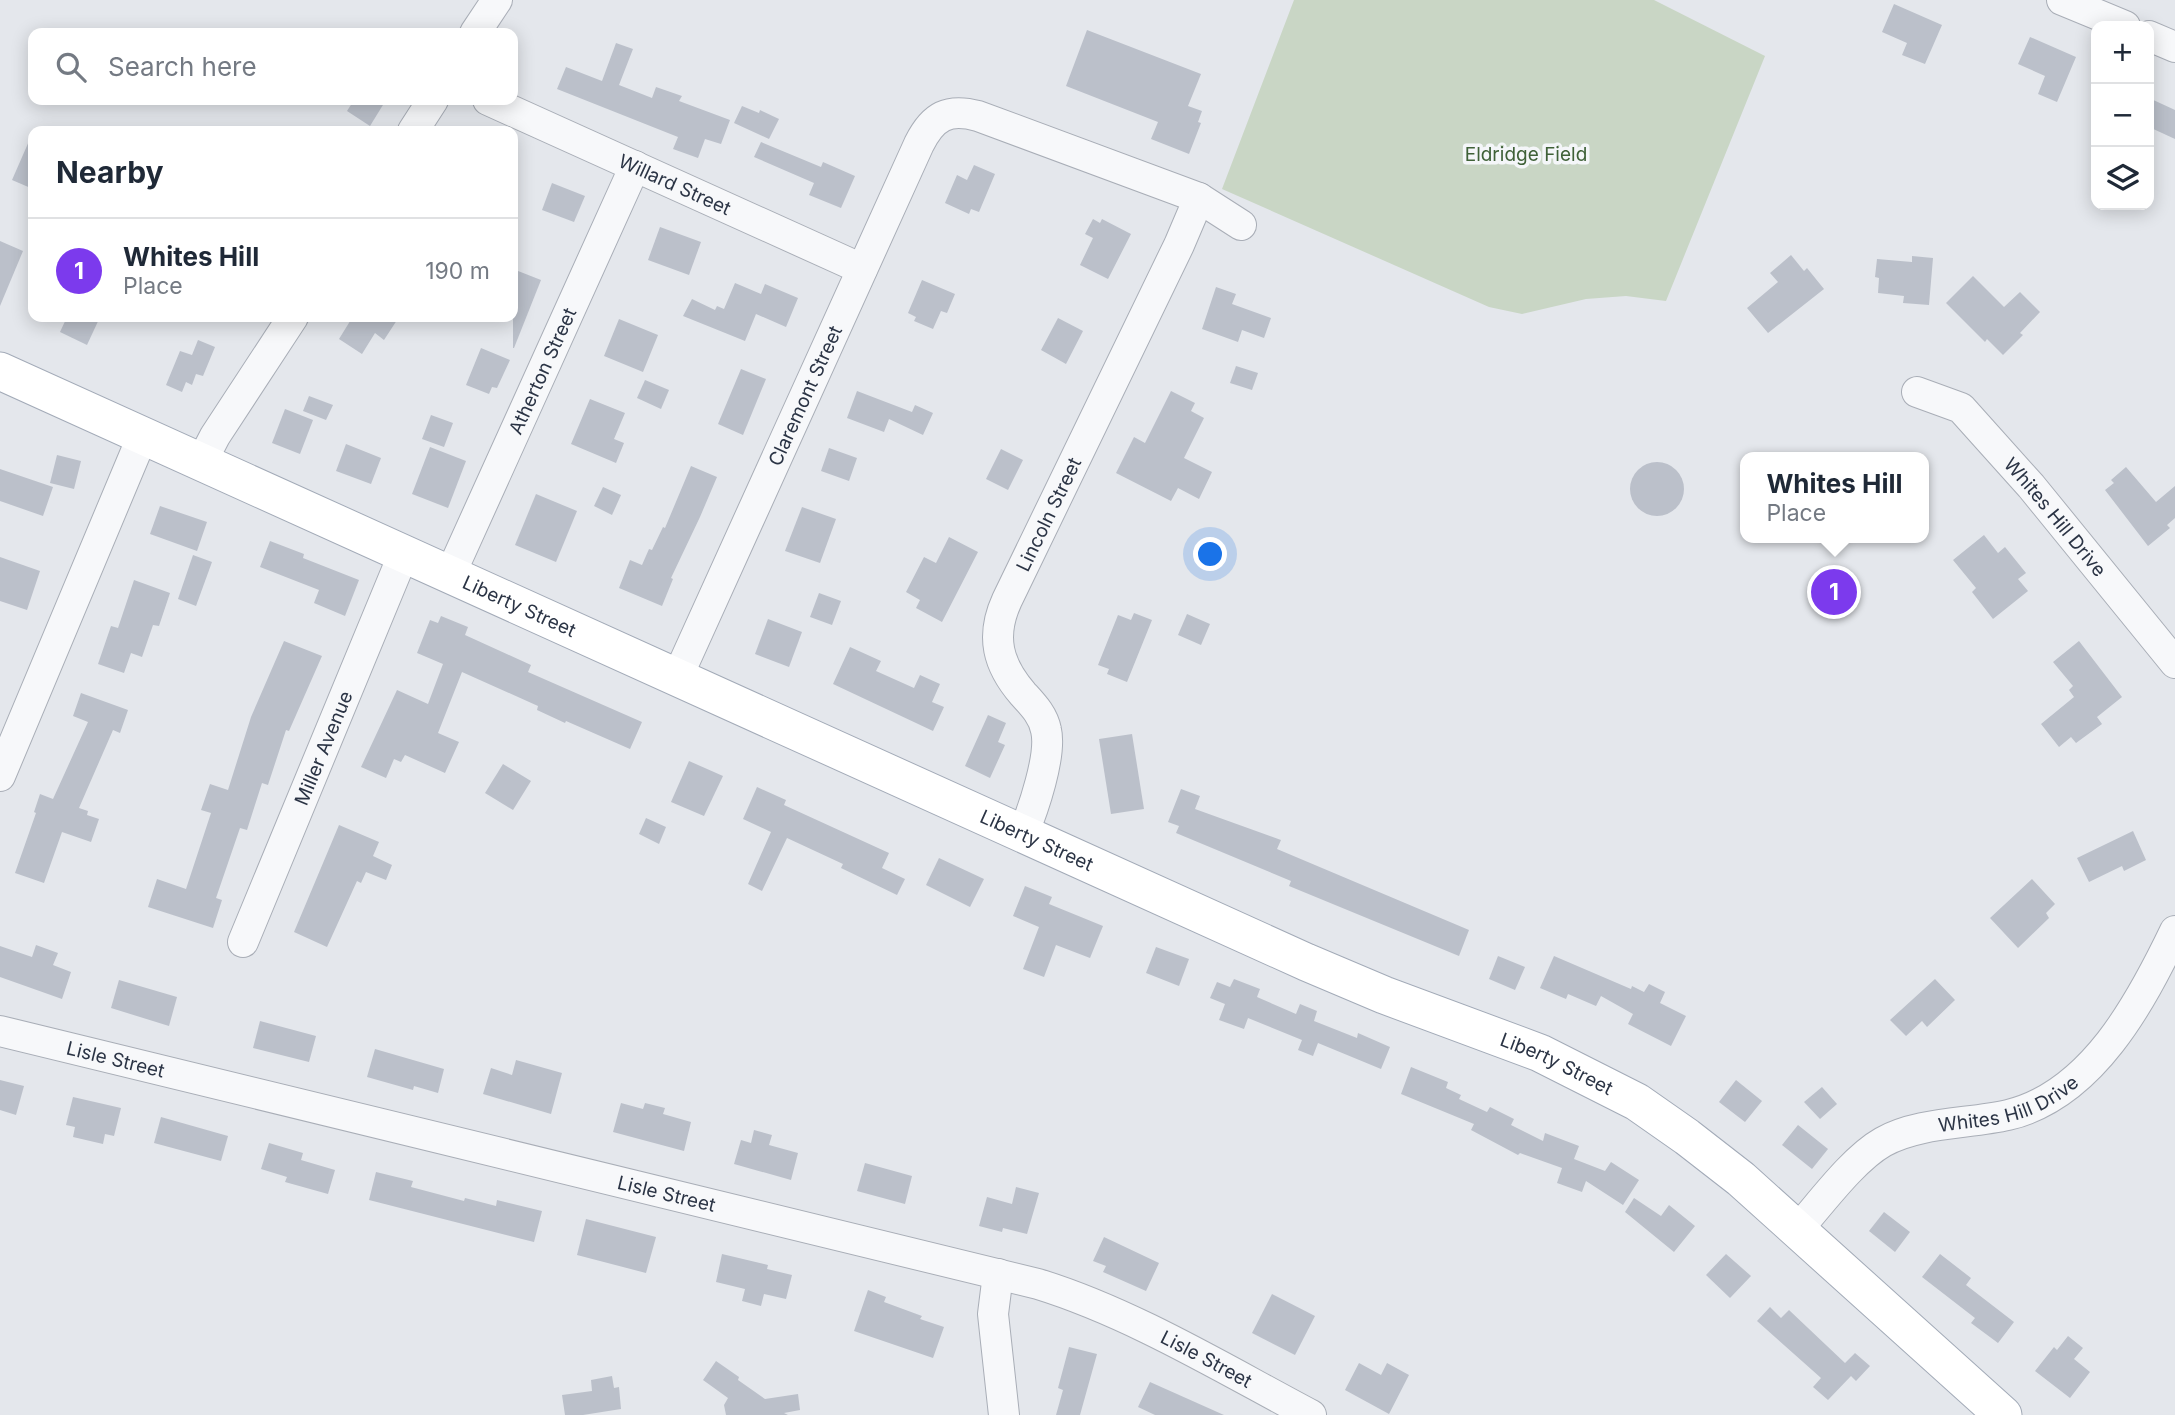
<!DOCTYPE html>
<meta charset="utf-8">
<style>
body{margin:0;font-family:Inter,sans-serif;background:#f2f2f3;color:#1f2937}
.controls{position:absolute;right:21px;top:21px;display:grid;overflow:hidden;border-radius:14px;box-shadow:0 4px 18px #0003}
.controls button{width:63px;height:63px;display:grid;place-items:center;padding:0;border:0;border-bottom:2px solid #e0e1e3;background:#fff;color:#1f2937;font:35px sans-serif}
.you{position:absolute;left:1211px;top:555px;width:24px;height:24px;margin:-18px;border:5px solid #fff;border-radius:50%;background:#1a73e8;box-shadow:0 0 0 10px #1a73e833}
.badge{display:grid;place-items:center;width:46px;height:46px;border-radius:50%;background:#7c3aed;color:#fff;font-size:23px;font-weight:700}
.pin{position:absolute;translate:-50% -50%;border:4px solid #fff;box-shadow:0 2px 7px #0006}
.popup{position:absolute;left:1740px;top:452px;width:189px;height:91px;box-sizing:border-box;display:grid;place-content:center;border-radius:14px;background:#fff;filter:drop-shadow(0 2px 5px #0005);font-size:23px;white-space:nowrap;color:#747a83}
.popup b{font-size:26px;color:#1f2937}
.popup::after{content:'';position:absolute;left:50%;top:100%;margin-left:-14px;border:14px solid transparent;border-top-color:#fff}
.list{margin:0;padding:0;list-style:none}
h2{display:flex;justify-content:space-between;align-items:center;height:91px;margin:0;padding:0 28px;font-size:30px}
h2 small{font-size:23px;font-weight:400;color:#747a83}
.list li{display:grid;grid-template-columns:46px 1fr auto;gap:21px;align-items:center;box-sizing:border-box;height:105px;padding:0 28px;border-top:2px solid #e0e1e3}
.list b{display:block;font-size:26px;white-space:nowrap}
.list p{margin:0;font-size:23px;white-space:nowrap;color:#747a83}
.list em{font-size:23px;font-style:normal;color:#747a83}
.icon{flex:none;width:38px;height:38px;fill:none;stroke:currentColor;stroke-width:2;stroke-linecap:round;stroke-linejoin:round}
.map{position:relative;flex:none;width:2175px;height:1415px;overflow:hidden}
.search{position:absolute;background:#fff;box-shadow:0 4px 18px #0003;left:28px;top:28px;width:490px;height:77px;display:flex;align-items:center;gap:18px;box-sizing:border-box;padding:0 24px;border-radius:14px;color:#747a83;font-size:26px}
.panel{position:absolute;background:#fff;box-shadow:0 4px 18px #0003;left:28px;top:126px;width:490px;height:196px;border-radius:14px}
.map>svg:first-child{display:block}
.green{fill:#c9d6c5}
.building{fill:#bbc0ca}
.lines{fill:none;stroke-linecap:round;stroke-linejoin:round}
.minor-casing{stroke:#a9aeb7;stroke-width:32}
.major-casing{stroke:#a3abb8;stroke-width:39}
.minor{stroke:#f7f8fa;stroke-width:30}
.major{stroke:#fff;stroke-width:37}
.labels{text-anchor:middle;stroke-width:7;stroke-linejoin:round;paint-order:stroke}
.park-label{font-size:19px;fill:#3f6138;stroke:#f4f6f9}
.street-label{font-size:19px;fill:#2b3445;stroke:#f4f6f9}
</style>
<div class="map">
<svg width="2175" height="1415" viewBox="0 0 2175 1415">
<rect width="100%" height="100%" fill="#e4e7ec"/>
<path class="green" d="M1294,0H1654L1765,56L1666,301L1626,296L1586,299L1522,314L1489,307L1222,189Z"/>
<g class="building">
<path d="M1894,4L1942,25L1925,64L1902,55L1907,43L1882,32Z"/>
<path d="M1087,30L1201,74L1188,106L1202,111L1198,122L1201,123L1189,154L1151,139L1158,122L1066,86Z"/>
<path d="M2030,37L2076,57L2057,102L2038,94L2045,76L2018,64Z"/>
<path d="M616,43L633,49L619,85L652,98L656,87L682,96L679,101L730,120L721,144L705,139L698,158L673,149L678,137L557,89L566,67L602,81Z"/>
<path d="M2149,98L2175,110V139L2149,127Z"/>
<path d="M354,100H386L370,126L347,111Z"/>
<path d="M742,106L759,113L760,110L779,119L769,139L734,123Z"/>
<path d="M33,132V189L12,180Z"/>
<path d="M761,142L821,167L823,162L855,176L841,208L809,195L814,183L754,157Z"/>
<path d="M974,165L995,174L979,212L971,209L969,214L945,203L957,175L967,180Z"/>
<path d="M552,183L585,196L574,222L542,210Z"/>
<path d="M1093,219L1100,223L1102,219L1131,234L1108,279L1080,265L1093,238L1085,234Z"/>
<path d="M660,227L701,242L689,275L648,260Z"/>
<path d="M0,241L23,251L0,306Z"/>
<path d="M1791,255L1804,271L1807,268L1824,289L1768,333L1747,308L1778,282L1770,273Z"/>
<path d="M1912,256L1933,258L1929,305L1903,303L1904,296L1878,293L1879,278L1875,277L1877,259L1912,262Z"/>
<path d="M513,269L541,280L514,348H513Z"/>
<path d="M1973,276L2004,307L2020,292L2040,312L2020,333L2023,335L2003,355L1987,339L1985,342L1946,303Z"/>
<path d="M922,280L955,294L947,313L941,311L933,329L914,321L916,317L908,313Z"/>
<path d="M735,283L761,294L765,284L798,298L786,327L756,314L745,341L683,316L692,299L715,310L717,306L724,309Z"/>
<path d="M1216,287L1236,294L1232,304L1271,318L1264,338L1242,330L1238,342L1202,329Z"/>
<path d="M67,317H100L87,345L60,332Z"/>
<path d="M349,317H399L384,340L375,333L362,354L339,339L352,318Z"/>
<path d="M1058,318L1083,331L1066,364L1041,350Z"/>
<path d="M619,319L658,335L643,372L604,356Z"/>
<path d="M198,340L215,347L203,376L196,374L192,385L186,382L182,392L166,385L180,351L192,355Z"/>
<path d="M481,348L510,360L497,388L492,387L489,394L466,385Z"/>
<path d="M1236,366L1258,373L1252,390L1230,383Z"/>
<path d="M741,369L766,379L743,435L718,424Z"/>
<path d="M645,380L669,390L661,409L637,398Z"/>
<path d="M857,391L912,412L915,405L933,413L923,435L889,419L884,432L847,418Z"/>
<path d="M1171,391L1195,403L1191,411L1204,418L1184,458L1212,472L1199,499L1178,488L1171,501L1116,473L1134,437L1145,443Z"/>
<path d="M309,396L333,405L326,420L303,411Z"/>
<path d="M590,399L625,413L614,439L624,443L616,463L571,444Z"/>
<path d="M285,409L313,420L300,454L272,443Z"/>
<path d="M431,415L453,423L444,447L422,439Z"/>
<path d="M346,444L381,458L371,484L336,471Z"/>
<path d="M430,447L466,461L448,508L412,494Z"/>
<path d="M829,448L857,458L849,481L821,471Z"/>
<path d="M1001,449L1023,460L1008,490L986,479Z"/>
<path d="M57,455L81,461L74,489L50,483Z"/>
<circle cx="1657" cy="489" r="27"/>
<path d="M691,466L717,477L700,517L671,578L673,579L662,606L619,588L630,560L642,565L649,549L652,550L663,527L665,528Z"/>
<path d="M2126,467L2156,502L2175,486V518L2167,525L2170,528L2148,546L2105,490L2114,483L2111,480Z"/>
<path d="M0,469L53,487L43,516L0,501Z"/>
<path d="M603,487L621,495L612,515L594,506Z"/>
<path d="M536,494L577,511L556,562L515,545Z"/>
<path d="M160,506L207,522L197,551L150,534Z"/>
<path d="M802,507L836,519L820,563L785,551Z"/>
<path d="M1984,535L1998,553L2005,547L2026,573L2018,579L2028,591L1993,619L1972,592L1976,588L1953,560Z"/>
<path d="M949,537L978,552L942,622L916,608L920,600L906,592L924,557L936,563Z"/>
<path d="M270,541L304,554L303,558L359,580L345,616L314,603L319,590L260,567Z"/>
<path d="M193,555L212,562L196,606L178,599Z"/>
<path d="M0,557L40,571L27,610L0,601Z"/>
<path d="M134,580L170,593L159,626L153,625L142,657L131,653L124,673L98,664L111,626L118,628Z"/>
<path d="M819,593L841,601L832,625L810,617Z"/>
<path d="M1134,613L1152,620L1127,682L1107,674L1109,669L1098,665L1118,615L1131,620Z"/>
<path d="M1187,614L1210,624L1201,645L1178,635Z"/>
<path d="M441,616L468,627L465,635L531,665L528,672L642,722L630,749L566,721L565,723L537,710L538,706L462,672L438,733L459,742L445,773L405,755L401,762L394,759L386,778L361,767L397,690L428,704L443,664L417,653L430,620L438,623Z"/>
<path d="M768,619L802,632L789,667L755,654Z"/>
<path d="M284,641L322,656L289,731L286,730L268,785L262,783L247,830L240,828L216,898L222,900L213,928L148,907L157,879L186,889L211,813L201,810L210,784L228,790L251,717Z"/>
<path d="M2079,641L2122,697L2097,717L2102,724L2076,743L2071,737L2059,747L2041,724L2074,697L2069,690L2073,686L2053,662Z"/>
<path d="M850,647L881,661L876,671L914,688L920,675L940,684L932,702L944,707L933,731L833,684Z"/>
<path d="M81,693L128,710L120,733L113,730L79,808L88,811L87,815L99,819L91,842L62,832L44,883L15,873L36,813L34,812L40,794L53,799L88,722L73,716Z"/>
<path d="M988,715L1006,723L998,742L1005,745L990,778L965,766Z"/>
<path d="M1132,734L1144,809L1111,814L1099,739Z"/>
<path d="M689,761L723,776L704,816L671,802Z"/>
<path d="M503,764L531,781L513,810L485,793Z"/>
<path d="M757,787L786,800L784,805L889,853L882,868L905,879L897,895L841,868L843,864L787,838L762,891L748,884L771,832L743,819Z"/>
<path d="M1181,789L1200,796L1195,809L1281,840L1277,849L1469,930L1459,956L1289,886L1291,881L1176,833L1179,826L1168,822Z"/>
<path d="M646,818L666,827L659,844L639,834Z"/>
<path d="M339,825L379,842L373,856L392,865L386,880L366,872L361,883L357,881L327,947L294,932Z"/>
<path d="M2133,831L2146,860L2124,871L2122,866L2089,882L2077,858Z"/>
<path d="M939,858L984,879L970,907L926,885Z"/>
<path d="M2032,879L2055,904L2046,913L2049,918L2018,948L1990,918Z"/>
<path d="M1025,886L1052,897L1049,904L1103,926L1090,958L1056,945L1044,977L1023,969L1039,927L1013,916Z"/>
<path d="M36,945L58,953L53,965L71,972L62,999L0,977V946L32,957Z"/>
<path d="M1156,947L1189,959L1179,986L1146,973Z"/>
<path d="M1498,956L1525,967L1515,990L1489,979Z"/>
<path d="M1554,956L1631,989L1632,986L1644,992L1649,984L1665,992L1660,1003L1686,1016L1671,1046L1628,1024L1633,1014L1601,996L1596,1006L1568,994L1566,999L1540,988Z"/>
<path d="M1234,979L1260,989L1257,997L1296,1014L1300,1004L1317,1011L1314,1021L1357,1038L1358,1033L1390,1047L1381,1069L1318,1043L1313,1056L1298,1050L1302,1040L1248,1018L1244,1029L1219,1020L1225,1004L1210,998L1217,982L1230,987Z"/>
<path d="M1935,979L1955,1000L1927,1027L1922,1021L1906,1036L1890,1020Z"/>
<path d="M119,980L177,997L169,1026L111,1008Z"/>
<path d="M260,1021L316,1036L309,1062L253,1048Z"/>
<path d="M375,1049L444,1069L438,1093L414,1086L413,1090L367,1077Z"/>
<path d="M516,1060L562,1073L551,1114L483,1094L491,1068L512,1075Z"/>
<path d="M1411,1067L1448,1082L1446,1088L1461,1095L1459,1099L1487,1112L1490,1107L1514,1119L1511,1125L1543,1141L1545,1133L1579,1146L1574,1159L1605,1171L1611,1162L1639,1180L1623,1205L1586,1181L1582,1192L1557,1183L1562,1168L1520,1153L1518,1155L1471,1130L1474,1124L1401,1094Z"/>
<path d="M0,1080L24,1086L16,1115L0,1110Z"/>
<path d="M1736,1080L1762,1101L1745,1122L1719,1102Z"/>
<path d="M1822,1087L1837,1104L1820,1119L1804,1102Z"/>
<path d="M73,1097L121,1108L114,1136L105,1134L103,1144L73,1137L75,1127L66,1125Z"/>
<path d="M621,1103L643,1109L645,1103L665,1108L663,1114L691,1122L684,1151L613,1132Z"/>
<path d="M161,1117L228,1136L221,1161L154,1143Z"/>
<path d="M1798,1125L1828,1149L1812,1169L1782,1145Z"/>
<path d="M754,1130L772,1135L769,1145L798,1153L791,1180L734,1164L741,1140L751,1143Z"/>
<path d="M269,1143L303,1153L301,1160L335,1170L328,1194L285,1182L287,1177L261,1169Z"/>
<path d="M865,1163L912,1176L905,1204L857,1191Z"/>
<path d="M376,1172L413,1181L411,1187L464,1201L465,1198L496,1206L497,1200L542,1211L534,1242L369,1200Z"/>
<path d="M1016,1187L1039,1193L1027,1234L1003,1228L1002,1232L979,1226L987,1197L1012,1204Z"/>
<path d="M1634,1198L1661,1216L1669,1205L1695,1226L1674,1252L1625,1212Z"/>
<path d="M1884,1212L1910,1232L1895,1252L1869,1231Z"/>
<path d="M586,1219L656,1237L646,1273L577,1255Z"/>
<path d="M1104,1237L1159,1263L1146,1291L1103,1272L1106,1266L1093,1261Z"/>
<path d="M722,1254L768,1265L767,1269L792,1275L786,1299L764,1294L761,1306L742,1301L745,1289L716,1282Z"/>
<path d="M1726,1254L1751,1276L1730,1298L1706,1275Z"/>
<path d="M1940,1254L1971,1278L1966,1285L2014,1322L1998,1343L1971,1323L1975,1318L1922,1277Z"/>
<path d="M868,1290L886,1297L884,1302L922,1316L920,1319L944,1327L933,1358L854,1331Z"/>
<path d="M1272,1294L1315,1316L1295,1355L1252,1333Z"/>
<path d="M1770,1307L1781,1318L1789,1310L1845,1363L1855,1353L1870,1366L1856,1381L1851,1376L1828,1400L1813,1387L1821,1378L1757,1321Z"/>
<path d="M2068,1336L2083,1348L2074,1359L2090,1372L2070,1398L2035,1371L2054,1347L2057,1350Z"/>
<path d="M1069,1347L1097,1354L1080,1415H1056L1063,1390L1058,1388Z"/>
<path d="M716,1361L739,1377L738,1380L765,1399L798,1394L800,1410L784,1413L788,1415H726L724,1405L728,1398L703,1380Z"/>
<path d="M1359,1363L1381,1375L1387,1363L1409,1375L1389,1414L1345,1390Z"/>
<path d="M612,1376L614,1388L619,1387L621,1409L583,1415H565L562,1395L592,1391L591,1380Z"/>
<path d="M1150,1382L1224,1415H1155L1138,1407Z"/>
</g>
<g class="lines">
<defs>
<g id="minor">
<path d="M2062,0L2125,26"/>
<path d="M475,33L497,0"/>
<path d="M2149,36L2175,47"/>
<path id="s1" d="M488,100L862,269"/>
<path d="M413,131L433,100"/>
<path id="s2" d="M1917,392L1961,408L2031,486L2175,663"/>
<path d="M202,461L215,436L293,317"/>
<path id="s3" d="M450,575L635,166"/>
<path id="s4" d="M677,678L919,144C933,116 948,108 978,116L1199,198L1241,225"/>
<path d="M0,776L143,435"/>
<path id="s5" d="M1023,834C1033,810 1052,755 1046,730C1043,715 1033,705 1023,694C998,665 990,637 1007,600L1179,245L1199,198"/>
<path id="s6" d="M243,942L404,553"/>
<path id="s7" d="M0,1031L1038,1284C1132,1313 1224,1369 1311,1415"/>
<path id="s8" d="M1798,1229C1821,1203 1853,1159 1883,1142C1918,1122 1969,1124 2008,1115C2092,1095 2141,1002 2175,931"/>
<path d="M998,1274L993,1314L1004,1415"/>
</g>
<g id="major">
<path id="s9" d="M0,371L1306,962L1384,995L1540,1053L1637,1102L1687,1137L1741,1179L2003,1415"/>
</g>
</defs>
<use href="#minor" class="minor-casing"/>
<use href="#major" class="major-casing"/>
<use href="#minor" class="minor"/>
<use href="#major" class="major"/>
</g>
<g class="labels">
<g class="park-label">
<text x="1526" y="161">Eldridge Field</text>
</g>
<g class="street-label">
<text dy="7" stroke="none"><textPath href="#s1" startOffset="205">Willard Street</textPath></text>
<text dy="7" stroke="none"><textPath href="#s3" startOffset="224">Atherton Street</textPath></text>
<text dy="7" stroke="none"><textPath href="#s4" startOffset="310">Claremont Street</textPath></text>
<text dy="7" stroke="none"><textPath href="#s5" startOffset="348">Lincoln Street</textPath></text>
<text dy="7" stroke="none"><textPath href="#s2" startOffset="191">Whites Hill Drive</textPath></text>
<text dy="7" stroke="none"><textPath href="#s9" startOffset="570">Liberty Street</textPath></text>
<text dy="7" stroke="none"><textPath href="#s6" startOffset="210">Miller Avenue</textPath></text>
<text dy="7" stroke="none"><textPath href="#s9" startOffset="1138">Liberty Street</textPath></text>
<text dy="7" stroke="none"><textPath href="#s7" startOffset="119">Lisle Street</textPath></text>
<text dy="7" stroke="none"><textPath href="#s9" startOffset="1704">Liberty Street</textPath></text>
<text dy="7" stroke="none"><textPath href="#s8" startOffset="254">Whites Hill Drive</textPath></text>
<text dy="7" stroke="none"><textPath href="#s7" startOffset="686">Lisle Street</textPath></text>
<text dy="7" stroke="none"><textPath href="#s7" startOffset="1253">Lisle Street</textPath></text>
</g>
</g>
</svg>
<div class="controls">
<button>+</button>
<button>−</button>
<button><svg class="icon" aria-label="layers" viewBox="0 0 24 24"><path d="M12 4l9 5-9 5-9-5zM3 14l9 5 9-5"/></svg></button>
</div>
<div class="you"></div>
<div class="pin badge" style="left:1834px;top:592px">1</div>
<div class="popup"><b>Whites Hill</b>Place</div>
<div class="search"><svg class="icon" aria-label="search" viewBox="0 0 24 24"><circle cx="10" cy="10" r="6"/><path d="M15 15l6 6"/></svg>Search here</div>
<section class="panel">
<h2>Nearby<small></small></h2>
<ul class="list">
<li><span class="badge">1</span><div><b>Whites Hill</b><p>Place</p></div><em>190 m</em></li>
</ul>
</section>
</div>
